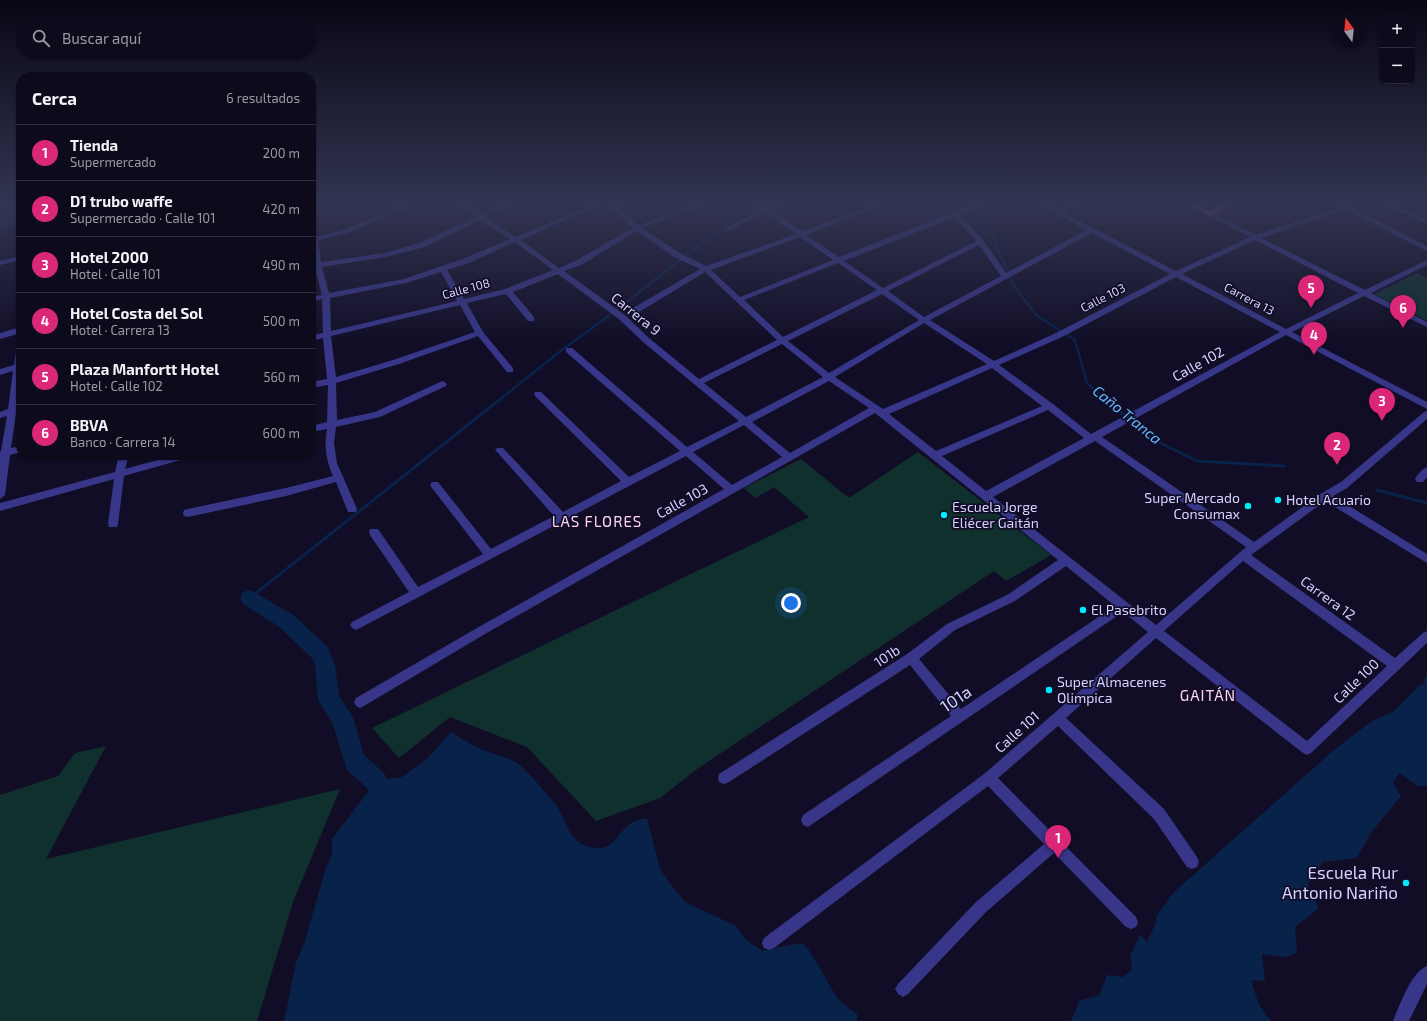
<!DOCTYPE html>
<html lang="es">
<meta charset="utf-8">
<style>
body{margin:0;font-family:"Exo 2",sans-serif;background:#1b1829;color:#f1f3f6}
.controls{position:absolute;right:12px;top:12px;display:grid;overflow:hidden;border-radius:8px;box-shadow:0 1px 3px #0004}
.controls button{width:36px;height:36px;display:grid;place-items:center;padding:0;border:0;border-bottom:1px solid #2d2b3b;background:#0d0a1c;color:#f1f3f6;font:20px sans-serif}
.compass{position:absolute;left:1331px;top:12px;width:36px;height:36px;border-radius:50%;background:#0d0a1c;box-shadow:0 1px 3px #0004;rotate:345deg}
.you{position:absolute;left:791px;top:603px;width:14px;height:14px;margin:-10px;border:3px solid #fff;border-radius:50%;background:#1a73e8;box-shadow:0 0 0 6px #1a73e833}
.badge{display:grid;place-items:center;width:26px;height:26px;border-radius:50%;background:#db2777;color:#fff;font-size:13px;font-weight:700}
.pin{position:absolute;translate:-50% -33px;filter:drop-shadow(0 1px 2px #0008)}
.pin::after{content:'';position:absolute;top:21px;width:14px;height:12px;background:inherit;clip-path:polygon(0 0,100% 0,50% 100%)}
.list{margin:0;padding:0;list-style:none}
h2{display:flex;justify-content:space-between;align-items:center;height:52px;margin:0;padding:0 16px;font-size:17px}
h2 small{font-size:13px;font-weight:400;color:#9a9aa3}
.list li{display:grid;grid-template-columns:26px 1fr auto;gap:12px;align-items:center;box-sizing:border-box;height:56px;padding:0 16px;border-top:1px solid #2d2b3b}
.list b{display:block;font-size:15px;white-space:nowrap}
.list p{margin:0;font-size:13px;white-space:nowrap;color:#9a9aa3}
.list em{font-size:13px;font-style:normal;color:#9a9aa3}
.icon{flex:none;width:22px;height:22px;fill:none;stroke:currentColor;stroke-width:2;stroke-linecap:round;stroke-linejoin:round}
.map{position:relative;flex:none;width:1427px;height:1021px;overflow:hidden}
.search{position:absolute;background:#0d0a1c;box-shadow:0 1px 3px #0004;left:16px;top:16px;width:300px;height:44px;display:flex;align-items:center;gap:10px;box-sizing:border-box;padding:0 14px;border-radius:22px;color:#9a9aa3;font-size:15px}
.panel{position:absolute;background:#0d0a1c;box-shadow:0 1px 3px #0004;left:16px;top:72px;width:300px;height:388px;border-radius:16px}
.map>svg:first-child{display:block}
.green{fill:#10302e}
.water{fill:#092249}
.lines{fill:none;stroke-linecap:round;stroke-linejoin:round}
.stream-far1{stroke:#092249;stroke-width:2.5}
.stream{stroke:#092249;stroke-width:3}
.river{fill:#092249;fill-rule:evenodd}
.minor{fill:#373688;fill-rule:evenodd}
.major{fill:#bc59ff;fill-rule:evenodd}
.poi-dot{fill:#00ebfd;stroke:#110d26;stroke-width:1.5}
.labels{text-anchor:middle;stroke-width:3.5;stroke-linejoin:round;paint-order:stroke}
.far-street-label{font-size:12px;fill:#d6d2ff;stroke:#110d26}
.street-label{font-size:14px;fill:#d6d2ff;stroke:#110d26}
.poi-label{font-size:14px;fill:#d6d2ff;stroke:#110d26;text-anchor:start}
.water-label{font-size:15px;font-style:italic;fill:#60baff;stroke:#110d26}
.neighbourhood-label{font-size:15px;letter-spacing:1px;fill:#ffd4f1;stroke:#110d26}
.near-street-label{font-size:17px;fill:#d6d2ff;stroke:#110d26}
.near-poi-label{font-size:17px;fill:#d6d2ff;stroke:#110d26;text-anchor:end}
</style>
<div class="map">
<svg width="1427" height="1021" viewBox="0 0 1427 1021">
<rect width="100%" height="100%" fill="#110d26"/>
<g class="green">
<path d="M1417,273L1427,279V321L1374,294Z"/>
<path d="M918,452L1051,555L1006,581L994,571L697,769L660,798L596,821L527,747L450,717L399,758L372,728L809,517L774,487L755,498L744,488L801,459L849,498Z"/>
<path d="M106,746L46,859L340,789L293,902L257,1021H0V795L58,776L75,753Z"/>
</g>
<g class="water">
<path d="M0,202H21V217L0,234Z"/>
<path d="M1427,676V786H1418L1399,773L1393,782L1401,796L1371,833L1357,858L1323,862L1308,884L1319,908L1295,927L1297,953L1286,957L1262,954L1265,981L1251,980L1259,1005L1271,1021H1071L1080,1000L1099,996L1107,975L1123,977L1132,970L1130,956L1140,935L1147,941L1155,925L1157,915L1174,892L1334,750L1372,721L1394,711L1420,685L1425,684L1424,679Z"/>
<path d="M451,732C461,738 472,746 483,750C493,754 508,757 517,763C530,773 542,789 553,801C570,821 565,846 598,848C618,850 621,817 647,819L660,869L672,886L685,902L736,926L747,941L763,951C772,949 796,942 803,944C811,948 831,991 840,1001C845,1006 852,1010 857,1014V1021H284L296,962L304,944L325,871L332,854V839L376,781L402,777L427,759Z"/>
</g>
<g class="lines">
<g class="stream-far1">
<path d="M986,202V221L1014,286L1036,315L1075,340L1087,383L1112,405"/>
<path d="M687,255L752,206"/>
<path d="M618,309L680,260"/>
<path d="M493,405L563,349L610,315"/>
</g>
<g class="stream">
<path d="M1111,404L1152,439L1197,461L1284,466"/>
<path d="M1377,490L1427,503"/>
<path d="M250,598L494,404"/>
</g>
<path class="river" d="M250,590L292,614L327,646L335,665L339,696L353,717L364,755L384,773L388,781L384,789L376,792L368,789L347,770L332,722L318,700L315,665L312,658L278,626L243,604L240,598L243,592Z"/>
<g class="minor">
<path d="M409,202H418L348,233L318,240L321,262L385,253L419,243L475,217L455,202H463L481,214L505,202H514L485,217L516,237L597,202H606L521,240L559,268L575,261L633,228L607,202H614L638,225L701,202H711L642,228L680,253L706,266L796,234L765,212L729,231H725V229L760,209L749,202H757L766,207L778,202H788L770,209L802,231L881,202H891L806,235L839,257L953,212L980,202H989L960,215L983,240L1006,273L1086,230L1035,202H1043L1057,209L1077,202H1087L1063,212L1176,271L1250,237L1208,215V213H1212L1256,235L1340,207V204H1346L1353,202H1363L1351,207L1427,246V251L1345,209L1261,238L1365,290L1427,260V265L1371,293L1427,322V327L1364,296L1292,332L1427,402V409L1286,335L1102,437L1254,542L1322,493L1341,482L1424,412L1427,411V419L1347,488L1333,496L1427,554V563L1325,501L1251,555L1395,658L1423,633L1427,631V643L1311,753L1307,755L1303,753L1156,638L1066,718L1164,809L1197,857L1199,862L1197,867L1192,869L1187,867L1154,819L1058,726L998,778L1136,917L1138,922L1136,927L1131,929L1126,927L1054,853L986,912L908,994L903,997L898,994L895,989L898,984L976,902L1044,844L988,786L774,948L769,950L764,948L762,943L764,938L984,774L1148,632L1123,612L808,827L803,825L801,820L803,815L951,716L910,665L729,782L724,784L719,782L718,778L719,774L907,654L947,624L1007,595L1058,560L875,413L485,634L364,706L360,708L356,706L354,702L356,698L477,628L724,489L686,456L360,628L356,630L352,628L350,625L352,622L409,592L370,535L369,532L370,529H378L418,587L483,554L432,488L430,485L432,482H438L491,549L554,516L497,452L495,450L497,448H503L563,512L621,481L535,396L534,394L535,392H541L629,477L680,451L566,352V348H572L687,447L739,421L643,342L620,320L558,274L513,292L534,317V321H528L506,294L467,303L483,332L513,368V372H507L478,336L399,364L336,383L337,420L375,412L440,382L443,381L447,384L446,386L380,417L336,427L334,443L337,463L357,509L356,512H348L336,482L286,496L188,517L184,516L183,513L184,510L188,509L286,488L333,476C326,460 324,446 327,429L311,432V426L327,422L328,385L311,388V382L327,379L323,338L311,341V335L323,333L322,299L311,301V297L322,295L315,268H311V264L314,263L311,233L316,237L344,230ZM955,217L976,241L883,288L844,261ZM480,220L510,239L465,258L404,279L329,293L322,267L385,257L425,247ZM637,231L674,257L700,269L633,308V312H639L705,272L777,340L699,379L649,338L626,316L564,271L581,265ZM1092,233L1170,274L1056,333L994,361L930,320ZM800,237L833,260L740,297L711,270ZM1255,240L1358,293L1286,329L1182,274ZM515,242L553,270L505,289L464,299L447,270L471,262ZM979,245L1001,276L924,317L888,291ZM838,263L877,290L783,337L744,300ZM441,272L457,301L331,331L330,298L406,283ZM1176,277L1280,332L1091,434L1053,404L999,365L1062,337ZM882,294L919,320L829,373L788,341ZM460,305L475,332L393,360L336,377L331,336ZM924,323L987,364L883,409L835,377ZM782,344L823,377L746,417L704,383ZM992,368L1042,406L936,451L889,414ZM829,381L869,408L790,453L752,422ZM1048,410L1084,438L986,491L942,456ZM744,425L782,457L732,485L693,452ZM1095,441L1246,547L1156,625L993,497ZM1243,561L1387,666L1307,741L1164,631ZM1066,566L1115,606L961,709L919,659L955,630L1015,601Z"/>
<path d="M1378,202H1387L1427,219V224Z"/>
<path d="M21,256V260L0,265V261Z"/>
<path d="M21,327V333L0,339V333Z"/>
<path d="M21,343V376L17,406L21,405V411L16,413L11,448L21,446V452L10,455L5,495L0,499V452L1,451L7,416L0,418V412L8,409L13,371L0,375V369L14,365L17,346Z"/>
<path d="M119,455H129L125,469L176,455H193L191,457L124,476L118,524L117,527H109L108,524L114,479L0,511V503L115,472Z"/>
<path d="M1427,467V477L1423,482H1417L1415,479C1418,474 1422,469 1427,467Z"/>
<path d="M1427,966V984L1409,1021H1393C1400,1005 1411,972 1427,966Z"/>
</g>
<path class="major" d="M1184,202H1192L1210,211L1228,202H1236L1210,216Z"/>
</g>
<linearGradient id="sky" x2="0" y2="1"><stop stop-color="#090715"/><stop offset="0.59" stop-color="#323552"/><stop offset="1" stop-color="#323552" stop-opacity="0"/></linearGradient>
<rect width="1427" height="345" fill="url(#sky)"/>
<g class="poi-dot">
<circle cx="1278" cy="500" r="4"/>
<circle cx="1248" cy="506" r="4"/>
<circle cx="944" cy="515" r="4"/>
<circle cx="1083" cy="610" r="4"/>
<circle cx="1049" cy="690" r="4"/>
<circle cx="1406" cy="883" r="4"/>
</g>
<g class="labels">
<g class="far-street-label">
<text transform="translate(466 289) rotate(-15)" y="4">Calle 108</text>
<text transform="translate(1103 298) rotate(-27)" y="4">Calle 103</text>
<text transform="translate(1249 299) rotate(28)" y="4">Carrera 13</text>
</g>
<g class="street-label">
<text transform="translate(636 314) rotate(39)" y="5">Carrera 9</text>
<text transform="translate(1198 364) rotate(-29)" y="5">Calle 102</text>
<text transform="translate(682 501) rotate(-29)" y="5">Calle 103</text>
<text transform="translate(1328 598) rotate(36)" y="5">Carrera 12</text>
<text transform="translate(887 656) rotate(-33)" y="5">101b</text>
<text transform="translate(1356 681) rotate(-44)" y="5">Calle 100</text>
<text transform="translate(1017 732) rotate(-42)" y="5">Calle 101</text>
</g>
<g class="poi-label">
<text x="1240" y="503" text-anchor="end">Super Mercado<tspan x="1240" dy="16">Consumax</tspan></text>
<text x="1286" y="505">Hotel Acuario</text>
<text x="952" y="512">Escuela Jorge<tspan x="952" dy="16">Eliécer Gaitán</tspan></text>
<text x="1091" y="615">El Pasebrito</text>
<text x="1057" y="687">Super Almacenes<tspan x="1057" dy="16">Olimpica</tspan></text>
</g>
<g class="water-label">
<text transform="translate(1127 415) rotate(39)" y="5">Caño Tranca</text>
</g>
<g class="neighbourhood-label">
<text x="597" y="527">LAS FLORES</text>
<text x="1208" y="701">GAITÁN</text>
</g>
<g class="near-street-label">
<text transform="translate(956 699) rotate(-34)" y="6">101a</text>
</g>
<g class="near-poi-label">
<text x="1398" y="879">Escuela Rur<tspan x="1398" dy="20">Antonio Nariño</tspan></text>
</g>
</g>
</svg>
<div class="controls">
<button>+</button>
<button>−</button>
</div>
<svg class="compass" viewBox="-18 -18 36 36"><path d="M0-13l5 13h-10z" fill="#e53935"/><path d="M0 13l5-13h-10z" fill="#9a9aa3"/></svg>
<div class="you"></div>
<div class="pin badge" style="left:1058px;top:858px">1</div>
<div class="pin badge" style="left:1337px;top:465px">2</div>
<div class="pin badge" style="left:1382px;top:421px">3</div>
<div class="pin badge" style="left:1314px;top:355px">4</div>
<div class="pin badge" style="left:1311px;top:308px">5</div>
<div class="pin badge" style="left:1403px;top:328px">6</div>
<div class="search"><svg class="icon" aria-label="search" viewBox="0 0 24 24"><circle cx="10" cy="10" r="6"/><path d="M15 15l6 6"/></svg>Buscar aquí</div>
<section class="panel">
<h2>Cerca<small>6 resultados</small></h2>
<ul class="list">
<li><span class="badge">1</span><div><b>Tienda</b><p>Supermercado</p></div><em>200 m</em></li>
<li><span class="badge">2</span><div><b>D1 trubo waffe</b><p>Supermercado · Calle 101</p></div><em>420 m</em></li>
<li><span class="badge">3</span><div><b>Hotel 2000</b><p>Hotel · Calle 101</p></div><em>490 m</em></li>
<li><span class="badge">4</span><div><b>Hotel Costa del Sol</b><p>Hotel · Carrera 13</p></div><em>500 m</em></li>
<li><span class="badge">5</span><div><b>Plaza Manfortt Hotel</b><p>Hotel · Calle 102</p></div><em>560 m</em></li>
<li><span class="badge">6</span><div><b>BBVA</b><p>Banco · Carrera 14</p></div><em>600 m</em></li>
</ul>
</section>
</div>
